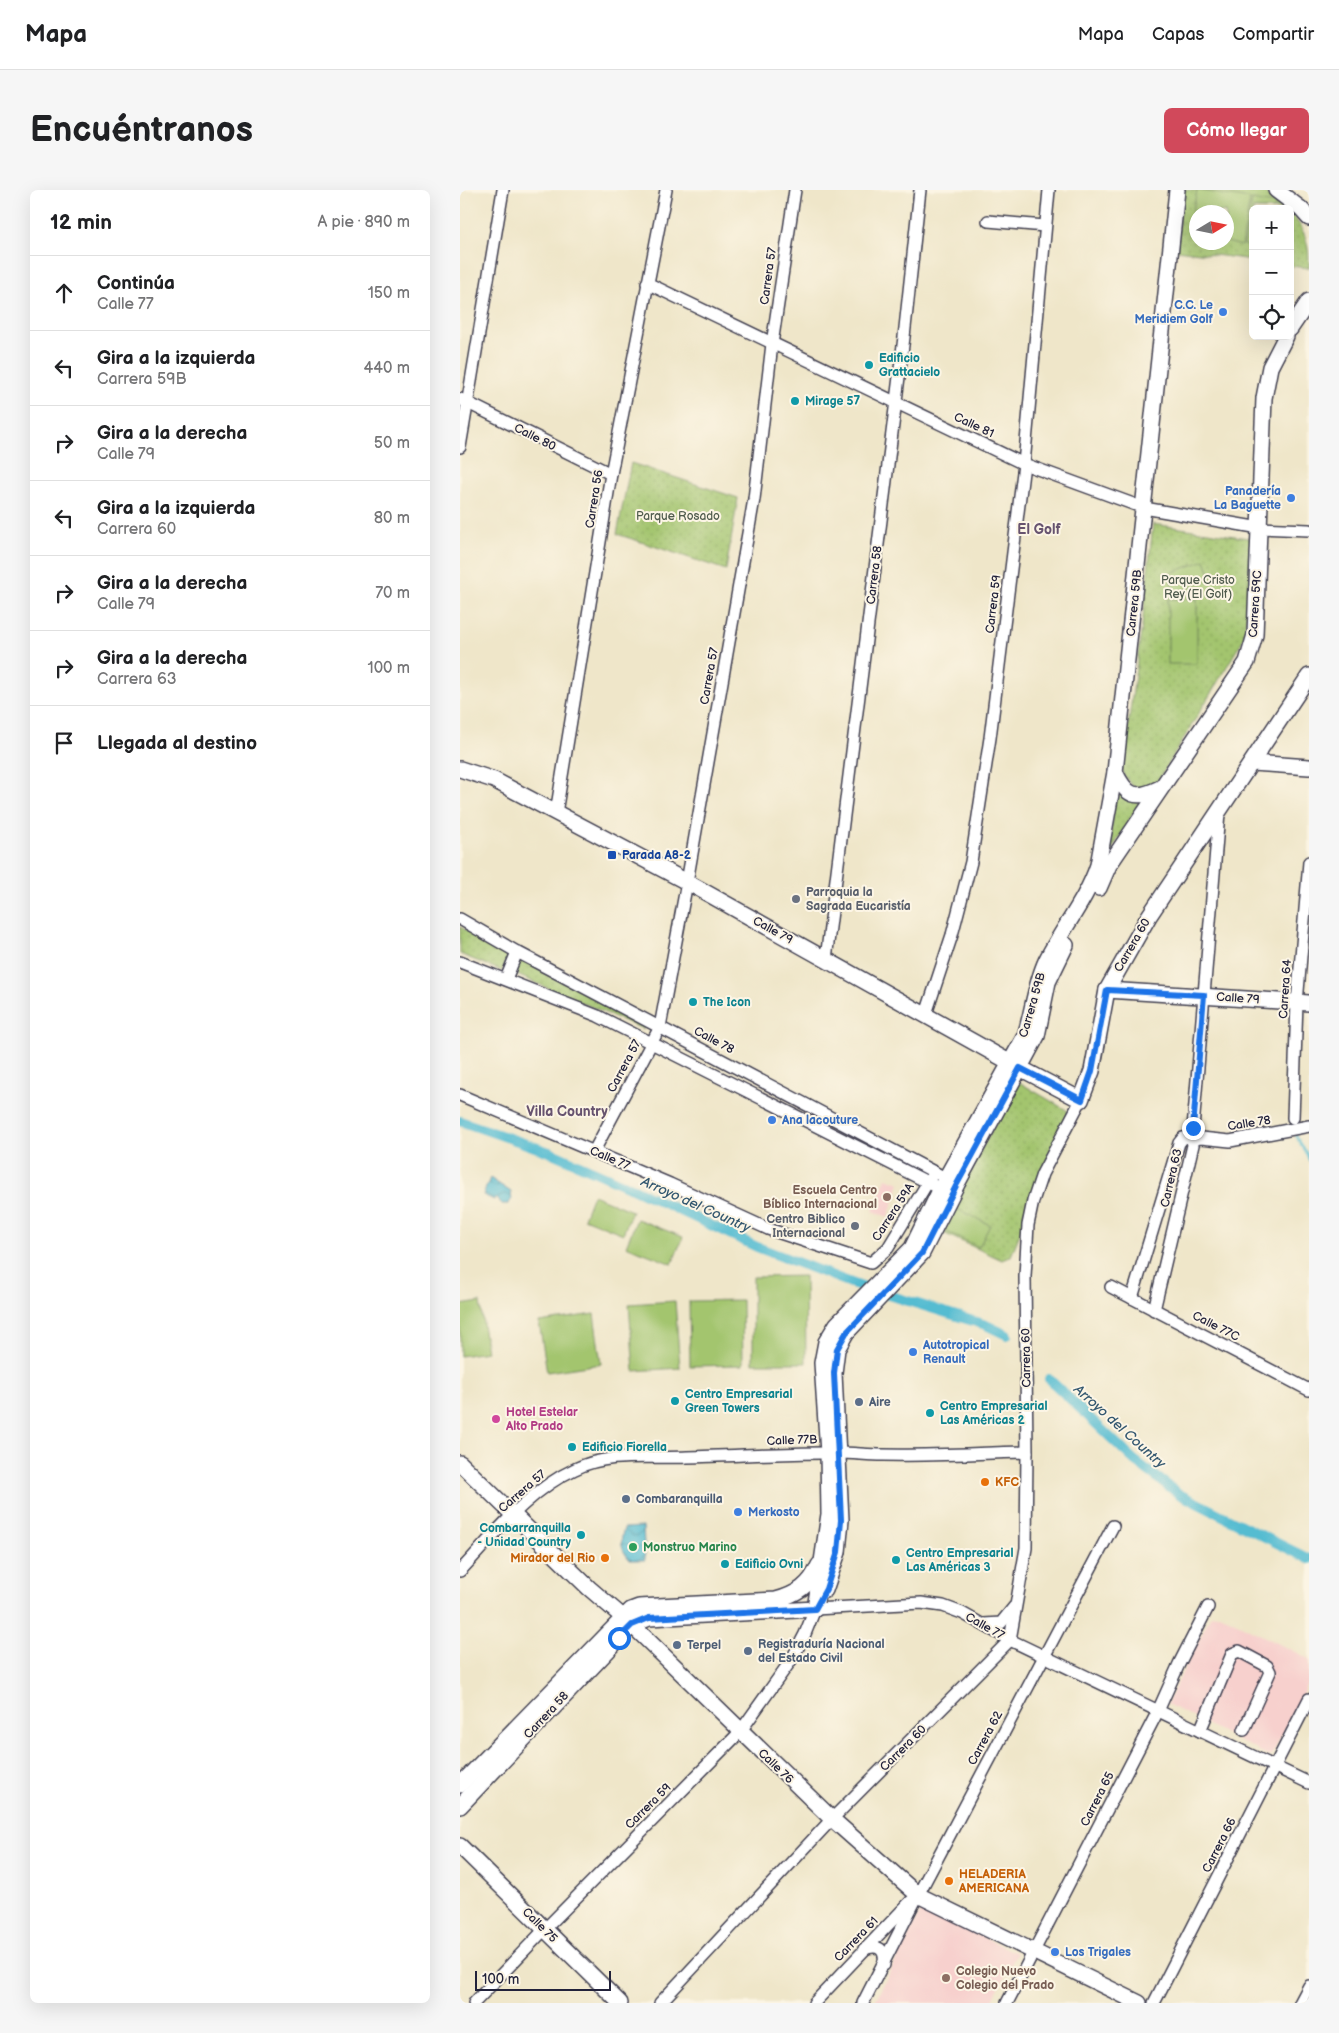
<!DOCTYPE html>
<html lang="es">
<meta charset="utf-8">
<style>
body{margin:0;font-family:"Balsamiq Sans",sans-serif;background:#f6f6f6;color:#202124}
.controls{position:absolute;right:15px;top:15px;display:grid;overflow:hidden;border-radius:8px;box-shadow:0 5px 20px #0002}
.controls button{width:45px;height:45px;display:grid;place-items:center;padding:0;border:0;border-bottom:1px solid #e0e0e0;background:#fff;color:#202124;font:25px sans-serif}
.compass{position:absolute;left:729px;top:15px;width:45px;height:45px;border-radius:50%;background:#fff;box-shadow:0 5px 20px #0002;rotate:80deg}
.scale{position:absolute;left:15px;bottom:12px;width:136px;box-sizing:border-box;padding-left:5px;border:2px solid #22223b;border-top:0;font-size:14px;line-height:18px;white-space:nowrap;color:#22223b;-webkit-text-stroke:4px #fcf5e5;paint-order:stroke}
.stop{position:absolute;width:15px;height:15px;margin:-11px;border:4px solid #1a73e8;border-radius:50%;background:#fff}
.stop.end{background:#1a73e8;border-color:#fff;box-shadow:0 1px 5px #0008}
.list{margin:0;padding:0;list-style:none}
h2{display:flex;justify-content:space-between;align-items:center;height:65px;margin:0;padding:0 20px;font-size:21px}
h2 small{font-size:16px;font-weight:400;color:#757577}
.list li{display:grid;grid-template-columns:32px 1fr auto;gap:15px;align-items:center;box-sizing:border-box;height:75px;padding:0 20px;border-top:1px solid #e0e0e0}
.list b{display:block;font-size:19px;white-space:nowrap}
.list p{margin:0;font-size:16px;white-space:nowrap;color:#757577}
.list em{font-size:16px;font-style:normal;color:#757577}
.icon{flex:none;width:28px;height:28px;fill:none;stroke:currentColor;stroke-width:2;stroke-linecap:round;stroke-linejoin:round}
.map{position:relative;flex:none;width:849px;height:1813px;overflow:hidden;border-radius:8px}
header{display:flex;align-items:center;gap:30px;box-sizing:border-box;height:70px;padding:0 25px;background:#fff;border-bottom:1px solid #e0e0e0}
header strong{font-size:24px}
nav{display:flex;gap:28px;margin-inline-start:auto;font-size:18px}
.intro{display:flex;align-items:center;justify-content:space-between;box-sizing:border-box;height:120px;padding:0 30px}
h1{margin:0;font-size:35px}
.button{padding:12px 22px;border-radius:8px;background:#d1495b;color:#fff;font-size:18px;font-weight:700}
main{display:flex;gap:30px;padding:0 30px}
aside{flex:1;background:#fff;border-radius:8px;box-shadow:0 5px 20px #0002}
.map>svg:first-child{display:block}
.built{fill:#f7d0cd}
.grass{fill:url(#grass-dots);stroke:#627454;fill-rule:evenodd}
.garden{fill:#a3c56e;stroke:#627454}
.water{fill:url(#water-waves);stroke:#3b6f86}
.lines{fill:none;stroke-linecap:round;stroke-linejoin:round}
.stream{stroke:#54bcd1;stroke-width:2.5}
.canal{stroke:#54bcd1;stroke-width:10}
.street-casing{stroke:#413f50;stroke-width:14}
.secondary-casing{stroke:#413f50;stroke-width:18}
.street{stroke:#fff;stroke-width:11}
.secondary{stroke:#fff;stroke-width:15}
.route{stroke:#1a73e8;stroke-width:6}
.shop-dot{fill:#3f7fe0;stroke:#fcf5e5;stroke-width:2}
.culture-dot{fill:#0f9aa8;stroke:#fcf5e5;stroke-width:2}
.transit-dot{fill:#1a4fb4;stroke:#fcf5e5;stroke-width:2}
.worship-dot{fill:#6b7280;stroke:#fcf5e5;stroke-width:2}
.education-dot{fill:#8d6e63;stroke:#fcf5e5;stroke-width:2}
.service-dot{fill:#5c6f8a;stroke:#fcf5e5;stroke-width:2}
.hotel-dot{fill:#d1479c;stroke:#fcf5e5;stroke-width:2}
.food-dot{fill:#e8710a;stroke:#fcf5e5;stroke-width:2}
.leisure-dot{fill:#2e9e5b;stroke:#fcf5e5;stroke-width:2}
.labels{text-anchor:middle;stroke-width:4;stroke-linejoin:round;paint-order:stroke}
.street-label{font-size:12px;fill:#22223b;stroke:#fcf5e5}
.shop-label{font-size:12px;font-weight:bold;fill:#366cbe;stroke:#fcf5e5;text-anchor:start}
.culture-label{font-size:12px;font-weight:bold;fill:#0d838f;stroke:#fcf5e5;text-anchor:start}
.park-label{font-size:12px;fill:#4f5b4d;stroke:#fcf5e5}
.transit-label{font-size:12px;font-weight:bold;fill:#164399;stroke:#fcf5e5;text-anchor:start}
.worship-label{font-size:12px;font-weight:bold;fill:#5b616d;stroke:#fcf5e5;text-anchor:start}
.education-label{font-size:12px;font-weight:bold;fill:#785e54;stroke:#fcf5e5;text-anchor:end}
.service-label{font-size:12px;font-weight:bold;fill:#4e5e75;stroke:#fcf5e5;text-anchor:start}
.hotel-label{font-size:12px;font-weight:bold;fill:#b23c85;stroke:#fcf5e5;text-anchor:start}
.food-label{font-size:12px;font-weight:bold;fill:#c56008;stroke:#fcf5e5;text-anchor:start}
.leisure-label{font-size:12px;font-weight:bold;fill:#27864d;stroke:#fcf5e5;text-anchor:start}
.neighbourhood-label{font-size:14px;font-weight:bold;fill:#67536f;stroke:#fcf5e5}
.water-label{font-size:14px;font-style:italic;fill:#345870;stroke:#fcf5e5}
</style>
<header>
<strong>Mapa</strong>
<nav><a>Mapa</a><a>Capas</a><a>Compartir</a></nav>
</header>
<div class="intro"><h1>Encuéntranos</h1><a class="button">Cómo llegar</a></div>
<main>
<aside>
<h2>12 min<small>A pie · 890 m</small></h2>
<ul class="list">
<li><svg class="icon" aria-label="ahead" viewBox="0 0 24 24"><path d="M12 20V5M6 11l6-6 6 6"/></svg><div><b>Continúa</b><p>Calle 77</p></div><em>150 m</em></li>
<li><svg class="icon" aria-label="left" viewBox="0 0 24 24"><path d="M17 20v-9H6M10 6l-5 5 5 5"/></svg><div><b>Gira a la izquierda</b><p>Carrera 59B</p></div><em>440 m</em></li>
<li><svg class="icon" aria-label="right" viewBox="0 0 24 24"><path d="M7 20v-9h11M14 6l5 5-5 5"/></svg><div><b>Gira a la derecha</b><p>Calle 79</p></div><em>50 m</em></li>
<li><svg class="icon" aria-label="left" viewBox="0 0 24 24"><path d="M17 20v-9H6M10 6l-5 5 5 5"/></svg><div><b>Gira a la izquierda</b><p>Carrera 60</p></div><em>80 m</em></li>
<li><svg class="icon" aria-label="right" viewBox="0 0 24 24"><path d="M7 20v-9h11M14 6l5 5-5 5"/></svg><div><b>Gira a la derecha</b><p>Calle 79</p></div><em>70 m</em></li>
<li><svg class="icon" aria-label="right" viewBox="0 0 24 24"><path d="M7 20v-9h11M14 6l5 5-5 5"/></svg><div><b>Gira a la derecha</b><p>Carrera 63</p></div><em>100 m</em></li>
<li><svg class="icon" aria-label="arrive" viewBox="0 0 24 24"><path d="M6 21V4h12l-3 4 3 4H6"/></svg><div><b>Llegada al destino</b></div></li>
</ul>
</aside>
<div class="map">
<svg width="849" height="1813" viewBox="0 0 849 1813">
<defs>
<pattern id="grass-dots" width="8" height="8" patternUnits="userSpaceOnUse" patternTransform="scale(1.25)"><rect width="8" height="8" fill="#a3c56e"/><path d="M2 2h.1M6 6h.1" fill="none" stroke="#8ca960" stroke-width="1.8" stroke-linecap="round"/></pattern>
<pattern id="water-waves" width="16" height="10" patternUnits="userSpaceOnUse" patternTransform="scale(1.25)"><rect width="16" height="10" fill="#54bcd1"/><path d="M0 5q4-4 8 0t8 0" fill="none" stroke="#4598ab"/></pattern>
</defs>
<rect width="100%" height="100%" fill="#fcf5e5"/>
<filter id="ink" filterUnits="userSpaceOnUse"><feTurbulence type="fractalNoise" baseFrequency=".02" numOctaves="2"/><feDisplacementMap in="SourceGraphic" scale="10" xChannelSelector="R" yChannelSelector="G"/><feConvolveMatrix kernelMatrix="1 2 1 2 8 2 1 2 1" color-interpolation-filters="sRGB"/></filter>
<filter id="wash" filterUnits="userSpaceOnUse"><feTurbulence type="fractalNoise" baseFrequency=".0096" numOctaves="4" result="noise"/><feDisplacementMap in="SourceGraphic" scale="20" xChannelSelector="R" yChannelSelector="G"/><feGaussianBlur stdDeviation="1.12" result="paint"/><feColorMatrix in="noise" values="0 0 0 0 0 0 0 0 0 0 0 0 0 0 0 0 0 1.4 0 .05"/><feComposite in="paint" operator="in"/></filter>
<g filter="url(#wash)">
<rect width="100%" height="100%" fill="#efe6c9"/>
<g class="built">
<path d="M426,988L440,993L428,1027L413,1021Z"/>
<path d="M759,1424L849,1469V1490L811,1567L707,1514L751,1425Z"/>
<path d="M462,1719L557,1763L531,1813H414Z"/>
</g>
<g class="grass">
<path d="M722,0H802L827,19H793V70L717,60ZM736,22H766V52H736Z"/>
<path d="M830,21C846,42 849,53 849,78L830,76Z"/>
<path d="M171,273L278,308L266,380L157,344Z"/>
<path d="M693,334L795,349L784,448L697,593L687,598L673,597L664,586L662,579L683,428Z"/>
<path d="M657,594L682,609L648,666Z"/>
<path d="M0,737L50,762L42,781L0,764Z"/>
<path d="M61,768L186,832L183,839L55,784Z"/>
<path d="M557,891L608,921L551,1066L542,1070L479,1041Z"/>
</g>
<g class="garden">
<path d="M737,0L790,9L782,56L767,52L766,22H736V46L728,44Z"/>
<path d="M792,10L815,14V19H793V57L784,55Z"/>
<path d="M745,370L752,389L715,403L708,384Z"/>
<rect x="708" y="409" width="29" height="65"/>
<path d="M133,1005L172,1021L163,1044L124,1028Z"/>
<path d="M493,1017L530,1035L519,1057L483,1040Z"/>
<path d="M177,1029L223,1047L212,1074L166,1056Z"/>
<path d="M345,1086L346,1173H293V1087Z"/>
<path d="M282,1110L283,1175L230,1176L229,1111Z"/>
<path d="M215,1111L220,1178L174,1181L169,1114Z"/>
<path d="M20,1112L27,1162L0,1166V1115Z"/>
<path d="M134,1124L141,1174L87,1182L79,1132Z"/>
</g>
<g class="water">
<path d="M30,988L51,1002L52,1009L48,1014H42L36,1008L34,1010L23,1005Z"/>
<path d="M183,1337L185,1370H170C160,1358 160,1352 164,1338Z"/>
</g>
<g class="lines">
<path class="stream" d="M835,941C837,953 846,958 849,970"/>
<g class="canal">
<path d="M0,931L92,963L174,999L297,1057L399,1096L526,1135L547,1145"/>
<path d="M589,1189L674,1270L719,1304L849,1369"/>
</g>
</g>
</g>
<g filter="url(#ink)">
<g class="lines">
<defs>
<g id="street">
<path d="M528,31L585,36"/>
<path d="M187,93L564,274L684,318L800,338L849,340"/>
<path d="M0,209L151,284"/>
<path d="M0,257L43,0"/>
<path d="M96,623L151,284L206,0"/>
<path d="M0,729L57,762L493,992"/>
<path d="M366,769L444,147L460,0"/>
<path d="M0,772L138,826L475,996"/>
<path d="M46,789L57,762"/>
<path d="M466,824L492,745L511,672L530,548L564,274L589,0"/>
<path d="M0,905L210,994L308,1039L411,1073L428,1058L474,982"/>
<path d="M833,928L837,813L849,672"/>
<path d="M733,938L759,623"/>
<path d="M732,950L741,948L770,951L849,936"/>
<path d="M134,961L200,837L227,692L294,309L312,154L335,0"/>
<path d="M651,1097L849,1200"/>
<path d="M672,1108L719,953L723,948L729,947L732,950L733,955L694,1120"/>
<path d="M0,1381C34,1345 69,1300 115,1279C149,1262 190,1269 227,1267C277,1266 328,1262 378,1263C393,1263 408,1265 423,1265C471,1266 519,1263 567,1262"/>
<path d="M524,1434L541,1433L554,1417"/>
<path d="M740,1541L772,1464L779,1461L807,1476L810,1482L784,1540"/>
<path d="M404,1759C419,1754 426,1759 424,1775"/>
<path d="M14,1813L84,1740L280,1542L332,1469L345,1444L355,1419L461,1413L483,1416L502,1423L550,1450L849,1593"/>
<path d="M200,1813L372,1629L550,1450L566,1358L567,1262L565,1086L568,1035L573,1011L582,984L621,910"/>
<path d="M354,1813L451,1711"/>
<path d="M403,1813L458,1705L653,1336"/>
<path d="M547,1813L698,1521L719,1474L748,1417"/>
<path d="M694,1813L849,1509"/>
<path d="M840,1813L849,1796"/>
</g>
<g id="secondary">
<path d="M816,0L841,19L849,28"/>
<path d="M830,139L849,111"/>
<path d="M792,573L849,577"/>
<path d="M0,579L34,590L227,692L560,878L621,910L632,881L647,800L689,726L849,486"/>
<path d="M655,582C667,607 675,610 700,598"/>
<path d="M639,698L649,675L787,472L795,445L804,208L810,177L826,146"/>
<path d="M647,800L849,813"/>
<path d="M0,1273L129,1398L172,1435L372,1629L458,1705L679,1813"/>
<path d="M365,1400L378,1362L381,1330L374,1183L377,1159L386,1143L462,1063L497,994L577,846L588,792L606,755"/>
<path d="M355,1419L369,1324L368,1263L362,1173L366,1152L377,1134L452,1058L486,988L565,846C573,821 575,795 586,771C602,739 627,709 638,675L655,582L717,0"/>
<path d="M0,1595L171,1420L179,1417L316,1410C337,1404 350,1396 359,1375"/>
<path d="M0,1616L172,1435L189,1428L355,1419"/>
<path d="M0,1656L160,1813"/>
</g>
</defs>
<use href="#street" class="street-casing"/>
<use href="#secondary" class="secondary-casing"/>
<use href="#street" class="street"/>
<use href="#secondary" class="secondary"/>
</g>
</g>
<g class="lines" filter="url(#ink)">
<path class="route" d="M159,1448L172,1435L189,1428L355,1419L366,1399L378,1362L381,1330L374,1183L377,1159L386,1143L462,1063L497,994L560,878L622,910L632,881L647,800L744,805L733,938"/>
</g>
<g class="shop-dot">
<circle cx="763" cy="122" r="5"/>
<circle cx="831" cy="308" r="5"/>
<circle cx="312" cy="930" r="5"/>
<circle cx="453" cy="1162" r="5"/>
<circle cx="278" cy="1322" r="5"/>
<circle cx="595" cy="1762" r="5"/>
</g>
<g class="culture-dot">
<circle cx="409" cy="175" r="5"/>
<circle cx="335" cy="211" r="5"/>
<circle cx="233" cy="812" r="5"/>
<circle cx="215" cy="1211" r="5"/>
<circle cx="470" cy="1223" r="5"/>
<circle cx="112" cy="1257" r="5"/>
<circle cx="121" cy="1345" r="5"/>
<circle cx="436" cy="1370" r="5"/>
<circle cx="265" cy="1374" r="5"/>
</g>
<rect class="transit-dot" x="147" y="660" width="10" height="10" rx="2.5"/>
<g class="worship-dot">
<circle cx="336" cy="709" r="5"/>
<circle cx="395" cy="1036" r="5"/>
</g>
<g class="education-dot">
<circle cx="427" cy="1007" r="5"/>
<circle cx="486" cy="1788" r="5"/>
</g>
<g class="service-dot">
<circle cx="399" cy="1212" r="5"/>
<circle cx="166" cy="1309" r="5"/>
<circle cx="217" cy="1455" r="5"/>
<circle cx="288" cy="1461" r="5"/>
</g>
<circle class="hotel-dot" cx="36" cy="1229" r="5"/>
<g class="food-dot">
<circle cx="525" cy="1292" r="5"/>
<circle cx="145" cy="1368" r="5"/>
<circle cx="489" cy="1691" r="5"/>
</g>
<circle class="leisure-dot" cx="173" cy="1357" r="5"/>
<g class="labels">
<g class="street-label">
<text transform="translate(308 86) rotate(-82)" y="4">Carrera 57</text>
<text transform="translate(514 235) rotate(25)" y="4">Calle 81</text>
<text transform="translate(75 247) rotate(27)" y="4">Calle 80</text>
<text transform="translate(134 309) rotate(-81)" y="4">Carrera 56</text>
<text transform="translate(414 385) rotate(-83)" y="4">Carrera 58</text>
<text transform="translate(674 413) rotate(-84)" y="4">Carrera 59B</text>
<text transform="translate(533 414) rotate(-83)" y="4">Carrera 59</text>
<text transform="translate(795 414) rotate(-86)" y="4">Carrera 59C</text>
<text transform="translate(249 486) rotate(-80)" y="4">Carrera 57</text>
<text transform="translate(313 740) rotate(29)" y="4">Calle 79</text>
<text transform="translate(672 755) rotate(-60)" y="4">Carrera 60</text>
<text transform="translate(825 799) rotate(-86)" y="4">Carrera 64</text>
<text transform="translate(778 808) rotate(4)" y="4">Calle 79</text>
<text transform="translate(572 815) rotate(-74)" y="4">Carrera 59B</text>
<text transform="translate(254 850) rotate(28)" y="4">Calle 78</text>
<text transform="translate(164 876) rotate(-62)" y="4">Carrera 57</text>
<text transform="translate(789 933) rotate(-9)" y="4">Calle 78</text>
<text transform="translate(150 968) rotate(23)" y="4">Calle 77</text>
<text transform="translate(711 988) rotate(-77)" y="4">Carrera 63</text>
<text transform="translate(433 1022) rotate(-57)" y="4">Carrera 59A</text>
<text transform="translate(756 1136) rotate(27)" y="4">Calle 77C</text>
<text transform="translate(566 1168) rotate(-91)" y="4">Carrera 60</text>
<text transform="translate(332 1250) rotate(-2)" y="4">Calle 77B</text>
<text transform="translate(62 1301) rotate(-41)" y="4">Carrera 57</text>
<text transform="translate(525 1436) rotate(29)" y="4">Calle 77</text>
<text transform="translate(86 1525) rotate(-47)" y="4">Carrera 58</text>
<text transform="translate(525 1548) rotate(-62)" y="4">Carrera 62</text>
<text transform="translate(443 1558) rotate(-45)" y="4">Carrera 60</text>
<text transform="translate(316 1576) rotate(44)" y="4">Calle 76</text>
<text transform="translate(637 1609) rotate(-63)" y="4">Carrera 65</text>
<text transform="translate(188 1616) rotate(-45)" y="4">Carrera 59</text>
<text transform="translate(759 1655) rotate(-63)" y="4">Carrera 66</text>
<text transform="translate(80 1735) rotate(45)" y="4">Calle 75</text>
<text transform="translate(396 1749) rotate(-46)" y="4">Carrera 61</text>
</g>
<g class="shop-label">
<text x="753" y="119" text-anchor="end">C.C. Le<tspan x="753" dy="14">Meridiem Golf</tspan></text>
<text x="821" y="305" text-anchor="end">Panadería<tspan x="821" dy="14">La Baguette</tspan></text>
<text x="322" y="934">Ana lacouture</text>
<text x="463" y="1159">Autotropical<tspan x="463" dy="14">Renault</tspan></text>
<text x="288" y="1326">Merkosto</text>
<text x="605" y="1766">Los Trigales</text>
</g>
<g class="culture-label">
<text x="419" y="172">Edificio<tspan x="419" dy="14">Grattacielo</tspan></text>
<text x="345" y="215">Mirage 57</text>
<text x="243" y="816">The Icon</text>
<text x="225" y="1208">Centro Empresarial<tspan x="225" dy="14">Green Towers</tspan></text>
<text x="480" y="1220">Centro Empresarial<tspan x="480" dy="14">Las Américas 2</tspan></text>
<text x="122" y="1261">Edificio Fiorella</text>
<text x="111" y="1342" text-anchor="end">Combarranquilla<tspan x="111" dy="14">- Unidad Country</tspan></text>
<text x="446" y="1367">Centro Empresarial<tspan x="446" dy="14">Las Américas 3</tspan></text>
<text x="275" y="1378">Edificio Ovni</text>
</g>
<g class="park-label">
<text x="218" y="330">Parque Rosado</text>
<text x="738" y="394">Parque Cristo<tspan x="738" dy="14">Rey (El Golf)</tspan></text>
</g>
<g class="transit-label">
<text x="162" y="669">Parada A8-2</text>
</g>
<g class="worship-label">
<text x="346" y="706">Parroquia la<tspan x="346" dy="14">Sagrada Eucaristía</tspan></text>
<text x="385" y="1033" text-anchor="end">Centro Biblico<tspan x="385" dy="14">Internacional</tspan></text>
</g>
<g class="education-label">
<text x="417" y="1004">Escuela Centro<tspan x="417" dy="14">Bíblico Internacional</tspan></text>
<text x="496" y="1785" text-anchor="start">Colegio Nuevo<tspan x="496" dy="14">Colegio del Prado</tspan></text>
</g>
<g class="service-label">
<text x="409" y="1216">Aire</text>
<text x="176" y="1313">Combaranquilla</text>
<text x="298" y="1458">Registraduría Nacional<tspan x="298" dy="14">del Estado Civil</tspan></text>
<text x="227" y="1459">Terpel</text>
</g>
<g class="hotel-label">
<text x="46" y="1226">Hotel Estelar<tspan x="46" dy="14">Alto Prado</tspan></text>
</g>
<g class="food-label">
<text x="535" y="1296">KFC</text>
<text x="135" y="1372" text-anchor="end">Mirador del Rio</text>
<text x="499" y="1688">HELADERIA<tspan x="499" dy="14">AMERICANA</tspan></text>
</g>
<g class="leisure-label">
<text x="183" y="1361">Monstruo Marino</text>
</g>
<g class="neighbourhood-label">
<text x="579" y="344">El Golf</text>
<text x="107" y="926">Villa Country</text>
</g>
<g class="water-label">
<text transform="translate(236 1014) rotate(24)" y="5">Arroyo del Country</text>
<text transform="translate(660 1236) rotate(42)" y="5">Arroyo del Country</text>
</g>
</g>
</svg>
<div class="controls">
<button>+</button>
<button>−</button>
<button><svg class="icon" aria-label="locate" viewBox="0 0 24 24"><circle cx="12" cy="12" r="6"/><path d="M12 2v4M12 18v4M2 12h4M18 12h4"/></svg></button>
</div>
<svg class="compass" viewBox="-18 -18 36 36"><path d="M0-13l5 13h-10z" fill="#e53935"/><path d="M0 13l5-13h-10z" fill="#757577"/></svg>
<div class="scale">100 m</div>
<div class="stop" style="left:159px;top:1448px"></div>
<div class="stop end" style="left:733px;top:938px"></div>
</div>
</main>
